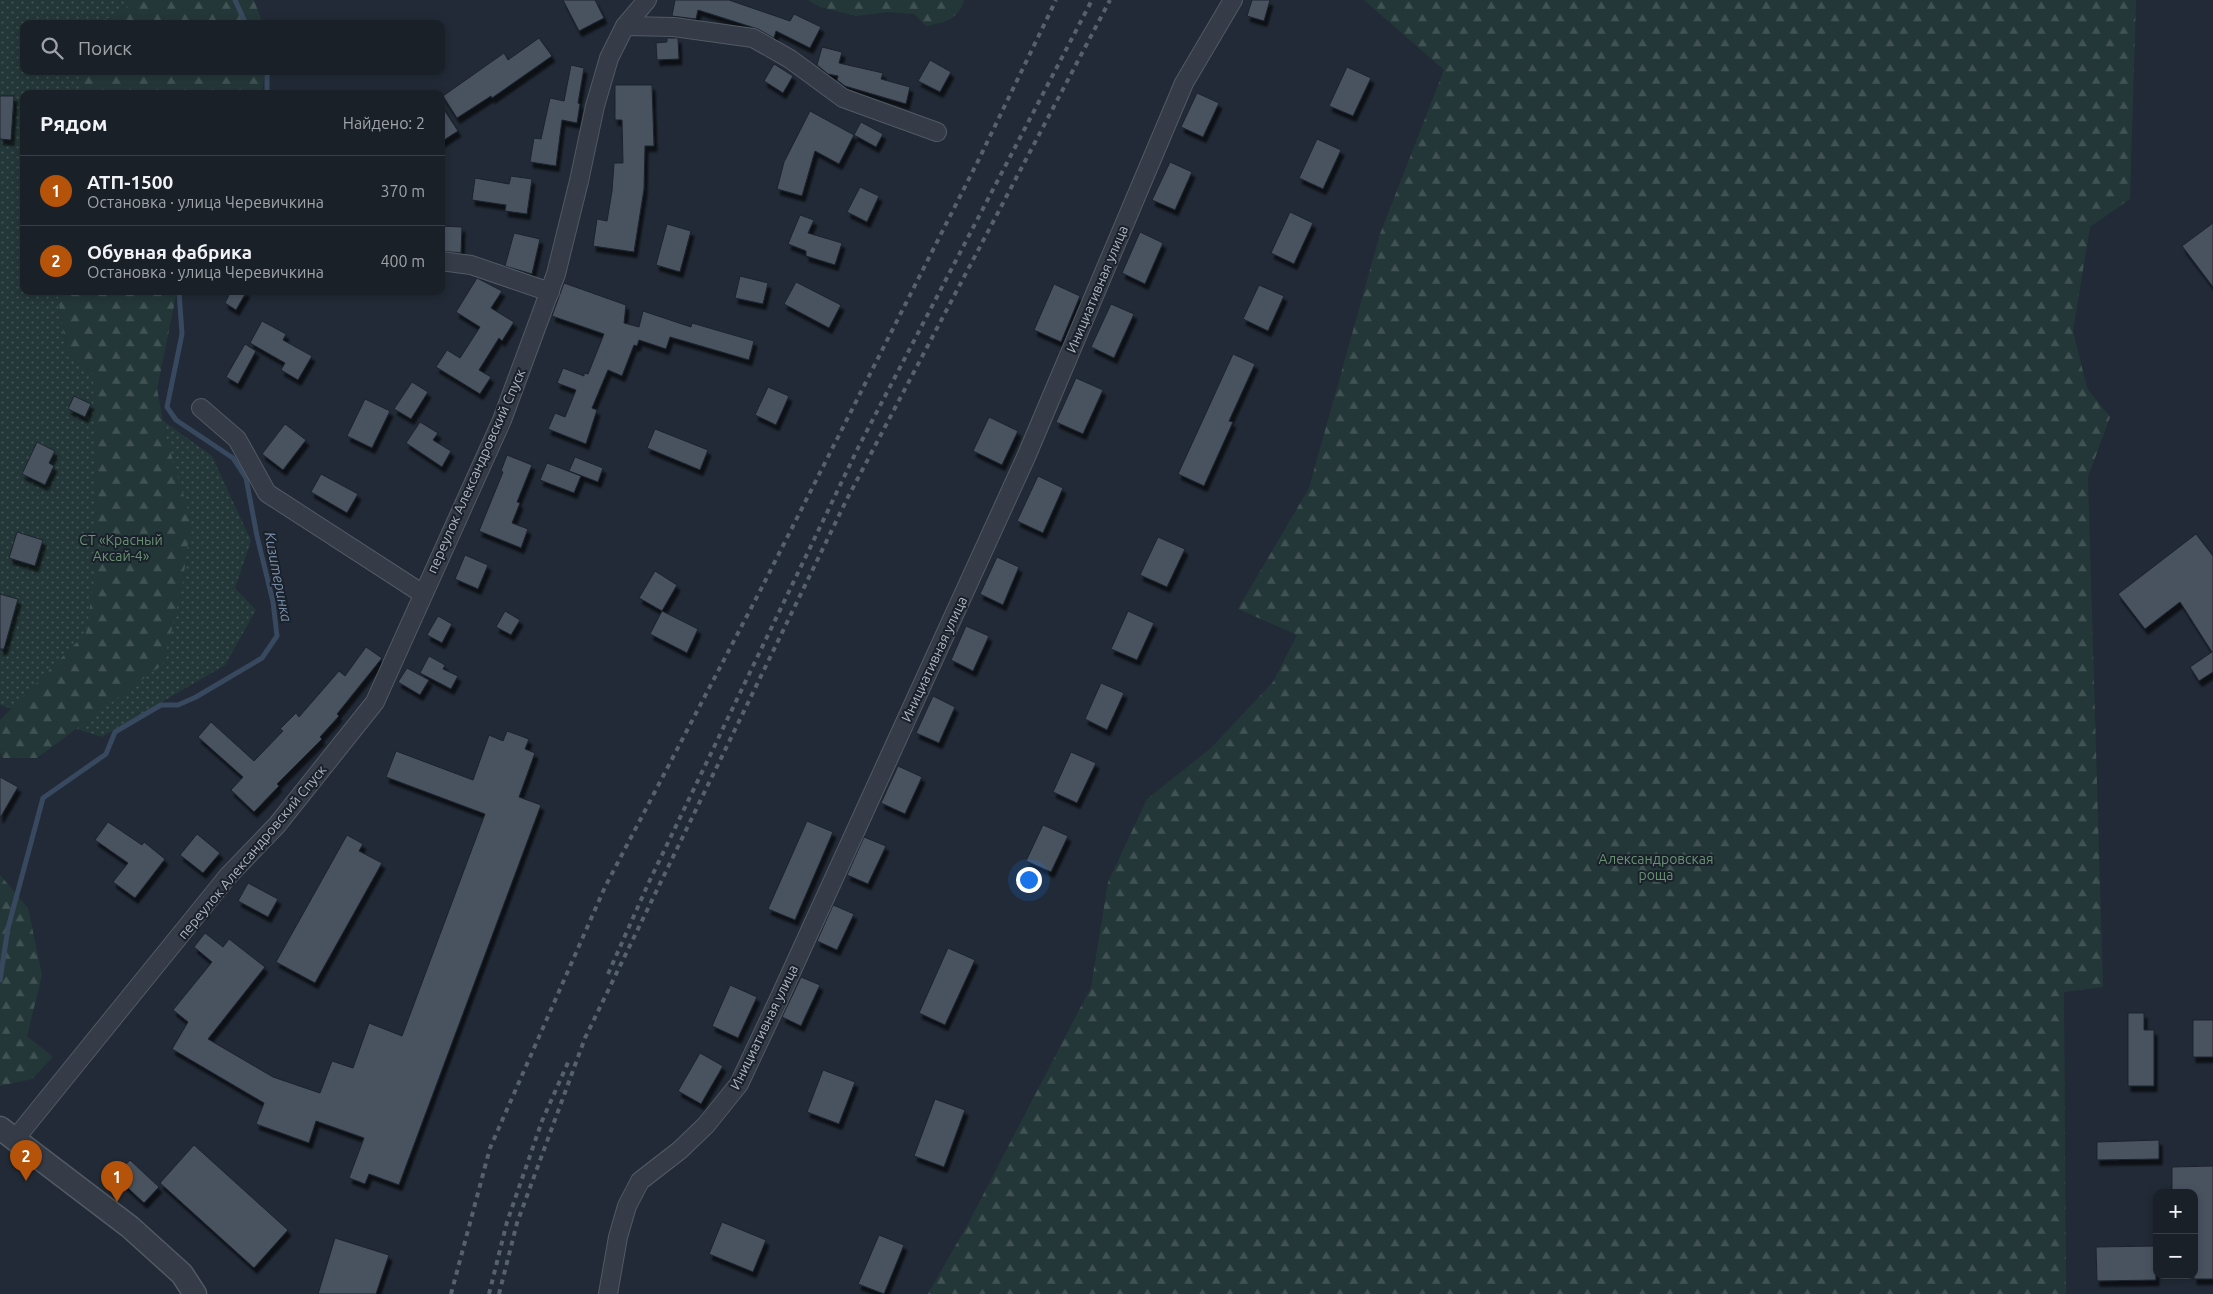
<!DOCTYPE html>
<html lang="ru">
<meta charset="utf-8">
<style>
body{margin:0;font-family:Ubuntu,sans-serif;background:#262d34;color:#f1f3f6}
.controls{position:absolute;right:15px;bottom:15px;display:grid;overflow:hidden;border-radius:10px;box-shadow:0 2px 8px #0003}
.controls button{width:45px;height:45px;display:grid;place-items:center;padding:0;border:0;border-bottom:1px solid #373e45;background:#192028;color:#f1f3f6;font:25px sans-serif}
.you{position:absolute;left:1028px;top:879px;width:18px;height:18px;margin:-12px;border:4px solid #fff;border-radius:50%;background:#1a73e8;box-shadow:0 0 0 8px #1a73e833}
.badge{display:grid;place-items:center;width:32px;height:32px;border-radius:50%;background:#b45309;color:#fff;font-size:16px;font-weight:700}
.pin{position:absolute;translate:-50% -41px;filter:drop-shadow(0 1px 2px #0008)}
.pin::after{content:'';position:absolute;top:26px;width:18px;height:15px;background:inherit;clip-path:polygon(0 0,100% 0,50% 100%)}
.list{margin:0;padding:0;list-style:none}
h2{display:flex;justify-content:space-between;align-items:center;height:65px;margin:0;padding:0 20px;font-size:21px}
h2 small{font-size:16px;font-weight:400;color:#9fa3a8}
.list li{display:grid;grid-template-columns:32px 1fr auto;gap:15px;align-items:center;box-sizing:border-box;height:70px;padding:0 20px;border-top:1px solid #373e45}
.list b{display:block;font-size:19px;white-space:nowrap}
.list p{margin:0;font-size:16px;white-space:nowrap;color:#9fa3a8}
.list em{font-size:16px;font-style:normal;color:#9fa3a8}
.icon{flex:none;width:28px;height:28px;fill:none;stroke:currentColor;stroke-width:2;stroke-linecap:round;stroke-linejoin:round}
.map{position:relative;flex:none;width:2213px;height:1294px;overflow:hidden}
.search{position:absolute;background:#192028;box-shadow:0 2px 8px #0003;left:20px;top:20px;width:425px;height:55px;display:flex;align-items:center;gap:12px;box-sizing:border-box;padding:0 18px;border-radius:10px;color:#9fa3a8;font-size:19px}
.panel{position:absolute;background:#192028;box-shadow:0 2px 8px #0003;left:20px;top:90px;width:425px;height:205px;border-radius:10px}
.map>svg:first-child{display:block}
.grass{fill:url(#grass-dots)}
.forest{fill:url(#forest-firs)}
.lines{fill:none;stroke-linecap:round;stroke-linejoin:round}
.stream{stroke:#38485e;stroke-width:5}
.building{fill:#485260;stroke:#1c232d;filter:url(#shadow)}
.minor-casing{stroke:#525a64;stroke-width:20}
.tertiary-casing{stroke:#525a64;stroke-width:25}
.minor{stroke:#353c47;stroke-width:18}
.tertiary{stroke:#353c47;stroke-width:22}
.rail{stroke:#57606d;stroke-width:4;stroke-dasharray:5 5;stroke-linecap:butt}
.labels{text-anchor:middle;stroke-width:4;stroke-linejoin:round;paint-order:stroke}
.street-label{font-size:14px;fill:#afb7c3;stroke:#1a212b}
.park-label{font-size:14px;fill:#689271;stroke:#1a212b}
.water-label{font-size:15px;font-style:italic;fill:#798eaa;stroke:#1a212b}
</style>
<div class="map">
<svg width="2213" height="1294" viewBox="0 0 2213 1294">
<defs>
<pattern id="grass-dots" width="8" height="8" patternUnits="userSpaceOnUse" patternTransform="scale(1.25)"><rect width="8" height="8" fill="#243738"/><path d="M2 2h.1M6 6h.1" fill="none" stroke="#415253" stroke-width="1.8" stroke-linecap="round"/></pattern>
<pattern id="forest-firs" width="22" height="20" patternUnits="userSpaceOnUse" patternTransform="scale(1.25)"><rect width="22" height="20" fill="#243738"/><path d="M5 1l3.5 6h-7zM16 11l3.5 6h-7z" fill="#415253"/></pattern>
<filter id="shadow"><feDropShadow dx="3" dy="5.5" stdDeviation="1" flood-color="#0009"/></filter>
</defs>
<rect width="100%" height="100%" fill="#212a36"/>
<path class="grass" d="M0,0H133L120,24H24V71H94L89,94H24V291H57L67,356L155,415L212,456L251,541L235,588L256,610L225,665L102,737L0,705Z"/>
<g class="forest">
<path d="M131,0H254L263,24H97L130,6Z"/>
<path d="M808,0H964C959,19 944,23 926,26L914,14L889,12L856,16L820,7Z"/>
<path d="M1364,0H2136L2130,199L2090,227L2073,331L2087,388L2110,417L2088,477L2103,987L2064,992L2066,1294H928L969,1222L1091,987L1108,882L1147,799L1211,748L1273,682L1297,635L1238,609L1309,488L1380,234L1444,70Z"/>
<path d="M79,71H265L262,94H84Z"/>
<path d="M57,291H177L157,389L167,441L191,520L182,588L163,664L37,758H3L0,752V720L86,633L96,566L93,373L67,356Z"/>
<path d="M0,875L28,908L42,975L27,1036L53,1057L32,1079L0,1086Z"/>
</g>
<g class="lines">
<g class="stream">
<path d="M235,0L246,24"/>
<path d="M267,94V71"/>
<path d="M0,980L8,928L43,798L106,754L115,732L161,705H178L196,697L262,658L277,636L273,602L257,536L246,478L233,458L176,420L167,407L182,334L179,291"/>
</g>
</g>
<g class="building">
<path d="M563,0H595L604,18L579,31Z"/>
<path d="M675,0H729L790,21L794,14L821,27L810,48L776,31L774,38L758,29L698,10L696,19L672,16Z"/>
<path d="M1252,0H1270L1264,21L1247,16Z"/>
<path d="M539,38L552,56L492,98L491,96L457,118L443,96L504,53L508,60Z"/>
<path d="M667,38H678L679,59L657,60L656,43L667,42Z"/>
<path d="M822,47L842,52L839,63L883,73L881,79L910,87L906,104L845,86L837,80L838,76L828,74L817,65Z"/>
<path d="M930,60L951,72L940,92L918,81Z"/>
<path d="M774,64L793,76L783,93L764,81Z"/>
<path d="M571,65L584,68L578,103L580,104L577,123L562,120L556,166L530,162L534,138L541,139L550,98L564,101Z"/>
<path d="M1347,67L1371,78L1353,116L1329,106Z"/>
<path d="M615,85H652L654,146H645L644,189L634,252L593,246L597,219L607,221L612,191L614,163H623L622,120H615Z"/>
<path d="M1197,93L1219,103L1203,137L1181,127Z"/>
<path d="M0,96H14L11,140L0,139Z"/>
<path d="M441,105L458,131L441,142Z"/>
<path d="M810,111L854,135L839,164L815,151L802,196L777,189L784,162Z"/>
<path d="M861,122L883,134L876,147L854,135Z"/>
<path d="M1317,139L1341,150L1323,189L1299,178Z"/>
<path d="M1170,162L1192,172L1175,210L1152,200Z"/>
<path d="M511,176L532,179L527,214L505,211L506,205L472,200L475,178L509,184Z"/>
<path d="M860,187L879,196L867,222L847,212Z"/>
<path d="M1290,212L1313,223L1294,264L1271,253Z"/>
<path d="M800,215L814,220L808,233L842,243L835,265L806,256V251L788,244Z"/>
<path d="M2213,223V287L2182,246Z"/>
<path d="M667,224L691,231L680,272L656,265Z"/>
<path d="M441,226L462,227L461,253L441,251Z"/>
<path d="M1140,232L1163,243L1145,284L1122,273Z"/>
<path d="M514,233L540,239L532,274L505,266Z"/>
<path d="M740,276L768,283L763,304L735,298Z"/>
<path d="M477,278L502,291L491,308L514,322L502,341L499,338L479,370L491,377L480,394L436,367L447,350L460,358L480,327L456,312Z"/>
<path d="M796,282L841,305L829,328L784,304Z"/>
<path d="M564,283L626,305L624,323L639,327L643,311L691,327L692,323L754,341L749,360L670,337L666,349L639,340L637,346L634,345L622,376L608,370L592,408L597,410L586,444L548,429L555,413L565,417L576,390L557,383L563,368L584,376V373L588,374L604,334L552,316Z"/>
<path d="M1054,284L1080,296L1061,342L1034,330Z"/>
<path d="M1259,285L1284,296L1268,331L1243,319Z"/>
<path d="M231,291H247L236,310L225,303Z"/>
<path d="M1111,304L1134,314L1114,358L1091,347Z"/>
<path d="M262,321L286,334L283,340L312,356L298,380L281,370L285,363L250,343Z"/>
<path d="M245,344L256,351L238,384L226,377Z"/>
<path d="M1233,354L1255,364L1229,421L1233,422L1204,486L1178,474Z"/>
<path d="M1076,378L1103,390L1083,434L1056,422Z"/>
<path d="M412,382L428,392L411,419L394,409Z"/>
<path d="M768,387L789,396L776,425L755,415Z"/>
<path d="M74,396L91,404L85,417L68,409Z"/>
<path d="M365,399L390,411L372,448L347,436Z"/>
<path d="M989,417L1018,431L1002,465L973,451Z"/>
<path d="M420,422L438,433L433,440L451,451L442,467L406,443Z"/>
<path d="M285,424L306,440L283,470L262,454Z"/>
<path d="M655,429L708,450L700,470L647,448Z"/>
<path d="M37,442L55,451L49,463L54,466L45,485L22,474Z"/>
<path d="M507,455L532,465L517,502L520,503L512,523L528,529L521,548L479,531L503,472L501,471Z"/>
<path d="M575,457L603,468L598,482L569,471Z"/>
<path d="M547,463L581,476L574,493L540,480Z"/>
<path d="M321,474L358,494L347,513L311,492Z"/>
<path d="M1038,476L1063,488L1043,533L1017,521Z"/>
<path d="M17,532L43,540L35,566L9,558Z"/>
<path d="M2196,534L2213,556V672L2199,681L2190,667L2212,652L2180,602L2145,629L2118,594Z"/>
<path d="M1158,537L1185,549L1167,587L1140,575Z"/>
<path d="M465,555L488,565L478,589L455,579Z"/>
<path d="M997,557L1019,567L1003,605L980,594Z"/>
<path d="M655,571L677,585L662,611L639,598Z"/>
<path d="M0,594L18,599L4,649H0Z"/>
<path d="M505,611L520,620L511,635L496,627Z"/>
<path d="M662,611L698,629L687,653L650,634Z"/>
<path d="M1128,611L1154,623L1137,660L1111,649Z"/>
<path d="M438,616L452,624L442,643L427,635Z"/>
<path d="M966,626L989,636L973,671L951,660Z"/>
<path d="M366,647L382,658L337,714L339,716L320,737L322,739L277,784L279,786L254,812L231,790L243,777L198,737L211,722L254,761L283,731L280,729L296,713L299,717L339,671L345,676Z"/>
<path d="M429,656L445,665L443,669L458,676L451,689L420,673Z"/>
<path d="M407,668L429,680L420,695L398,682Z"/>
<path d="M1101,683L1124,693L1107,730L1085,719Z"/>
<path d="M933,696L955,707L939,743L916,733Z"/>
<path d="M507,731L529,739L525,749L535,753L519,797L541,805L399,1185L369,1174L365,1184L349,1178L364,1138L316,1121L309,1143L256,1124L264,1103L172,1049L188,1022L173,1010L212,962L194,947L205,933L223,947L229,939L265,967L208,1039L273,1077L320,1093L332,1061L353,1068L369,1023L402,1036L485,814L386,777L396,751L473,780L489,735L503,741Z"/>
<path d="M1071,752L1096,763L1077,803L1053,792Z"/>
<path d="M898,766L922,777L905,814L881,803Z"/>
<path d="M0,777L18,787L0,818Z"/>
<path d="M807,821L833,832L795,920L768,909Z"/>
<path d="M108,822L142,845L144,842L165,859L135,898L113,882L128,863L95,840Z"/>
<path d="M1043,825L1068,836L1051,872L1026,861Z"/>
<path d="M197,834L220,853L203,873L180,855Z"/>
<path d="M347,835L363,844L359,851L382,863L315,983L276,962Z"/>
<path d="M864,837L886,846L868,884L847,875Z"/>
<path d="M248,883L278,899L268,917L238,901Z"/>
<path d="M833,905L854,914L837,950L817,941Z"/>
<path d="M948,948L975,960L945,1025L919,1013Z"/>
<path d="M801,977L820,985L801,1026L782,1017Z"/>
<path d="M730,985L757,997L738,1038L712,1026Z"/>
<path d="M2128,1013H2144V1030H2154V1086H2128Z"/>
<rect x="2193" y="1020" width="20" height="37"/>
<path d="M700,1053L723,1066L701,1104L678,1091Z"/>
<path d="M823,1070L855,1082L839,1124L807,1112Z"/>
<path d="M935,1099L965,1110L944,1167L914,1156Z"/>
<path d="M2159,1140V1159L2097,1160V1142Z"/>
<path d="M194,1145L288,1230L254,1268L160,1183Z"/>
<path d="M130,1160L159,1187L144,1203L115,1176Z"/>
<path d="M2213,1166V1279H2194V1193H2172V1167Z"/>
<path d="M722,1222L766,1240L753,1272L709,1254Z"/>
<path d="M879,1235L904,1245L884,1294L858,1284Z"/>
<path d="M335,1238L389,1255L376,1294H318Z"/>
<path d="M2155,1246L2156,1280L2097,1281L2096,1247Z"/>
</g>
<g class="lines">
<defs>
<g id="minor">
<path d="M625,26L674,27L753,38L790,59L843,98L937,132"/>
<path d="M441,261L471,265L550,292"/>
<path d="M201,408L237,439L267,493L423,594"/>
<path d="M15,1139L228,876L277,825L375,702L502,420L556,274L579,181L595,106L609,58L625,26L647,0"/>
<path d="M608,1294L618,1237L627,1206L640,1181L680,1150L706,1125L739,1084L778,1001L1026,457L1184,83L1233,0"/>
</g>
<path id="tertiary" d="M0,1128L130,1227L182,1274L195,1294"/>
</defs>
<use href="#minor" class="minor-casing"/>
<use href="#tertiary" class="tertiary-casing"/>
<use href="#minor" class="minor"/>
<use href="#tertiary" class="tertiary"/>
<g class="rail">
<path d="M608,974L649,882L859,446L1092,0"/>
<path d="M451,1294L490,1148L605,887L760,591L978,161L1056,0"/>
<path d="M489,1294L507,1222L542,1121L570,1058"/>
<path d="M499,1294L517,1223L585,1038L847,499L1110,0"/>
</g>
</g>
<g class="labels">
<g class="street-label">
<text transform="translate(1097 289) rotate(-67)" y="5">Инициативная улица</text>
<text transform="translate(476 471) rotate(-66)" y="5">переулок Александровский Спуск</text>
<text transform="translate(934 659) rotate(-65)" y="5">Инициативная улица</text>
<text transform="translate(252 852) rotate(-50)" y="5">переулок Александровский Спуск</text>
<text transform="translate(764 1027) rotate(-64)" y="5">Инициативная улица</text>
</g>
<g class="park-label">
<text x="121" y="545">СТ «Красный<tspan x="121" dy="16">Аксай-4»</tspan></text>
<text x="1656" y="864">Александровская<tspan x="1656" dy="16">роща</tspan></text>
</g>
<g class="water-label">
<text transform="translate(278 577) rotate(79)" y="5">Кизитеринка</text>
</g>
</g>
</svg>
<div class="controls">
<button>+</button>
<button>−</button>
</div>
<div class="you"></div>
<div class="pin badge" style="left:117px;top:1202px">1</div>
<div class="pin badge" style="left:26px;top:1181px">2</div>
<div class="search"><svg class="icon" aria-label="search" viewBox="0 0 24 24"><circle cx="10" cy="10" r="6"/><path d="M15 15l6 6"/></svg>Поиск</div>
<section class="panel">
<h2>Рядом<small>Найдено: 2</small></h2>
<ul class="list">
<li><span class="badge">1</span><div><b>АТП-1500</b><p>Остановка · улица Черевичкина</p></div><em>370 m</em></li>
<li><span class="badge">2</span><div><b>Обувная фабрика</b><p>Остановка · улица Черевичкина</p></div><em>400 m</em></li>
</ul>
</section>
</div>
